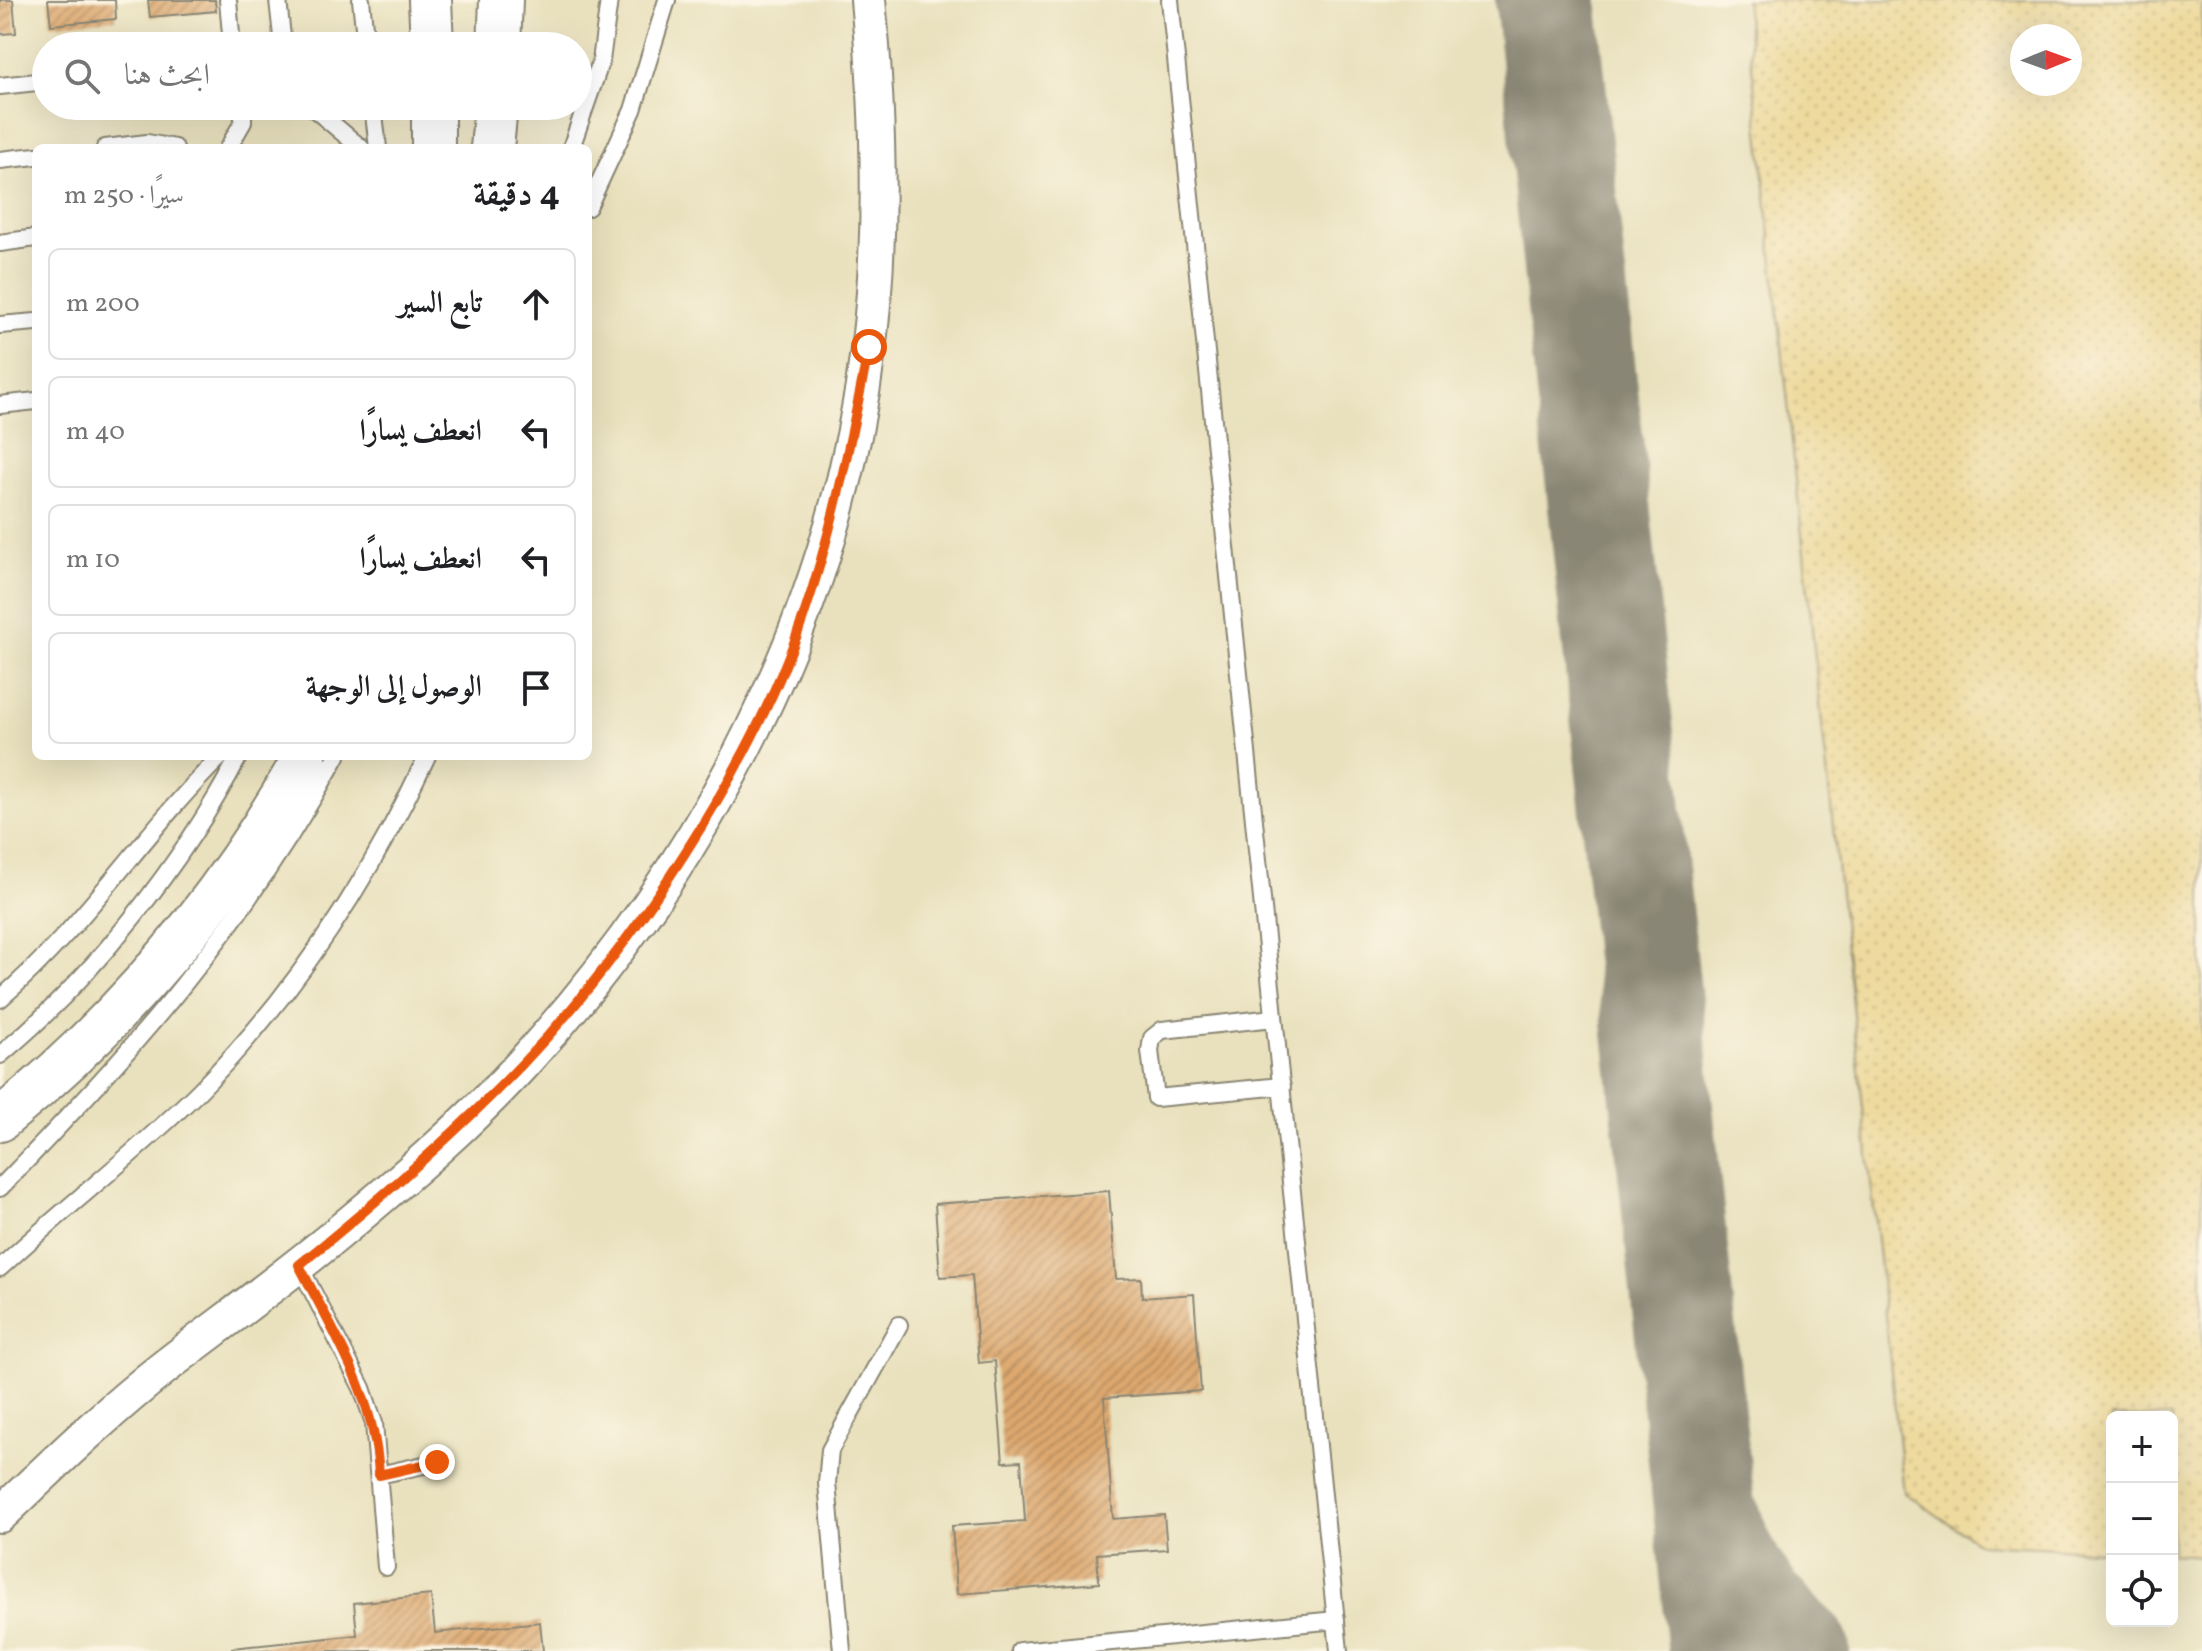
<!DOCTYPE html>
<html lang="ar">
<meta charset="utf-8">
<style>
body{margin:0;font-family:Vollkorn,Amiri,serif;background:#f2f2f2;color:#202124;direction:rtl}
.controls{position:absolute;right:24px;bottom:24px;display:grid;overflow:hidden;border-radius:12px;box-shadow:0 8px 32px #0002}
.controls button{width:72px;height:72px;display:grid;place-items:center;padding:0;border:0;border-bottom:2px solid #e0e0e0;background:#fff;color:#202124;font:40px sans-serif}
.compass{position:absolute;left:2010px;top:24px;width:72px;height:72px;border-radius:50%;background:#fff;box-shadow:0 8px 32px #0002;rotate:89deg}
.stop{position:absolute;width:24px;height:24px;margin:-18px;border:6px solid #ea580c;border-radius:50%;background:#fff}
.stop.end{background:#ea580c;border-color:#fff;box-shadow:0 2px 8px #0008}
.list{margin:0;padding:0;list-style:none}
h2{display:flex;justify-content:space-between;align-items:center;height:104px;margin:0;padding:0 32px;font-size:34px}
h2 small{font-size:26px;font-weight:400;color:#757577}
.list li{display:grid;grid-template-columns:52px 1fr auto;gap:24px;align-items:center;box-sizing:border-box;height:112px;margin:0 16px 16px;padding:0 16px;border:2px solid #e0e0e0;border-radius:12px}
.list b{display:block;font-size:30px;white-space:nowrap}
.list em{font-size:26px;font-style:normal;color:#757577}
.icon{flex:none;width:44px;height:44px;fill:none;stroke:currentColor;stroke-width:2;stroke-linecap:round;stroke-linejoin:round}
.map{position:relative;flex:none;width:2202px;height:1651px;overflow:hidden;direction:ltr}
.search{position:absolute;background:#fff;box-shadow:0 8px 32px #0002;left:32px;top:32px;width:560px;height:88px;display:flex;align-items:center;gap:20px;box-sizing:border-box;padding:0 28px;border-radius:44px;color:#757577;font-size:30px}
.panel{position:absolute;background:#fff;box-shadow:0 8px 32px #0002;left:32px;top:144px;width:560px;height:616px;border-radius:12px;direction:rtl}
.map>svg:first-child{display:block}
.sand{fill:url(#sand-dots);stroke:#8c8264;stroke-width:2;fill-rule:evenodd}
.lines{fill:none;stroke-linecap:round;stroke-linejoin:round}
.taxiway{stroke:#8a8674;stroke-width:102}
.building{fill:url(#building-hatch)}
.service-casing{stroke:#8a8674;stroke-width:20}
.minor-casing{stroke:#8a8674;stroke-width:38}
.tertiary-casing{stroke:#8a8674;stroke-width:46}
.service{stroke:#fff;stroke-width:16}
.minor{stroke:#fff;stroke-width:34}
.tertiary{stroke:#fff;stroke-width:42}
.route{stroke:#ea580c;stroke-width:10}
</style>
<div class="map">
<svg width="2202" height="1651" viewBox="0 0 2202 1651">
<defs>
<pattern id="sand-dots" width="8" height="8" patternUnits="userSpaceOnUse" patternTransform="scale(2)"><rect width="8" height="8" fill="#eeda9e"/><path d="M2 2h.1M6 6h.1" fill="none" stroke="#cb8" stroke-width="1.8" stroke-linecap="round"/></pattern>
<pattern id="building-hatch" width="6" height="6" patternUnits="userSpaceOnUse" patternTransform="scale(2)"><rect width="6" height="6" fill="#dda86e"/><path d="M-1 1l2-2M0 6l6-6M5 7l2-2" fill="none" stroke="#b3895b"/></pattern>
</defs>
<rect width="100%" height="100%" fill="#fcf5e5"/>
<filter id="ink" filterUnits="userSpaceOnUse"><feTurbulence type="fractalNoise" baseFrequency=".0125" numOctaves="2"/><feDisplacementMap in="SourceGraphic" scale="16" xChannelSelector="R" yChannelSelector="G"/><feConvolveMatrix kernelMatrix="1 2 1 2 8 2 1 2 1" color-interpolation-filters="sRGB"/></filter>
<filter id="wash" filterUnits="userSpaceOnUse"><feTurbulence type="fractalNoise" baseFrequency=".006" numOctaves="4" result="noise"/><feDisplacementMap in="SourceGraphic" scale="32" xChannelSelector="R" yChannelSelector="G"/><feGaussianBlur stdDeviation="1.8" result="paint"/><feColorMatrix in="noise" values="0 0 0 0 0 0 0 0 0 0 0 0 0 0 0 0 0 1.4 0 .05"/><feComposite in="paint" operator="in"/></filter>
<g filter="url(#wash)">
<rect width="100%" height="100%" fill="#e9e1bd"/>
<path class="sand" d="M1745,0H2202V1556L2172,1554V1417H2112V1551L1980,1544L1904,1493ZM2022,36H2070V84H2022Z"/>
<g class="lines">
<g class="taxiway">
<path d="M1546,0L1719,1651"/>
<path d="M1714,1529C1729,1577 1762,1619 1799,1651"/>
</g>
</g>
<g id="blocks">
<g class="building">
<path d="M0,0H13L16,33L0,34Z"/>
<path d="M48,0H115L116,19L51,25Z"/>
<path d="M148,0H215L216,11L150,17Z"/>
<path d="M1109,1191L1116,1279L1141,1278L1142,1298L1194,1294L1201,1391L1104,1398L1113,1519L1164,1515L1167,1549L1097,1554L1099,1583L957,1594L952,1526L1025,1521L1021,1461L1003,1462L995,1361L979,1363L972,1275L940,1277L935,1204Z"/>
<path d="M431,1595L435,1633L540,1622L543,1651H232V1648L357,1635L354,1603Z"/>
</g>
</g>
</g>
<g filter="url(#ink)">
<use href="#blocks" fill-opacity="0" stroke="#8a8674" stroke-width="2"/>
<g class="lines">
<defs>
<g id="service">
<path d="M228,0L232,46"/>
<path d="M278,0L283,46"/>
<path d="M361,0L366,46"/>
<path d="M1170,0L1339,1651"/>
<path d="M0,86L46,81"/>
<path d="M311,106L361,148"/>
<path d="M373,106L378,148"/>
<path d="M105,148L147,143L175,148"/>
<path d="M228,148L243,122V106"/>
<path d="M571,148L601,61L609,0"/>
<path d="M0,160L36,156"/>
<path d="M588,207L633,110L667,0"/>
<path d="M0,243L36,238"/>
<path d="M0,325L36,322"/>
<path d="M0,405L36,401"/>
<path d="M0,999C84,927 143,833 221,756"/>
<path d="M1274,1018L1162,1030L1152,1038L1150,1051L1156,1098L1282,1086"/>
<path d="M0,1055C93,978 183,863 239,756"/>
<path d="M0,1188C135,1049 243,927 337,756"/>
<path d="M299,1265L362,1388L374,1423L386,1567"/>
<path d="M0,1268C65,1207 137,1153 200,1090C296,993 369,880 427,756"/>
<path d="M379,1475L437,1462"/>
<path d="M842,1651L827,1483L830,1450L899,1325"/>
<path d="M1020,1651L1336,1620"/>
</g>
<path id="minor" d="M0,1515C54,1464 107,1412 166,1366C227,1319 290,1274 349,1224C410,1173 473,1119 526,1060C707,861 837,612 869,343C883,229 879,114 868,0"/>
<g id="tertiary">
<path d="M430,0L432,46"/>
<path d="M499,46L501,0"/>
<path d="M433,106V148"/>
<path d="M492,148L496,106"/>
<path d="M0,1120C124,1019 227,896 305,756"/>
</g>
</defs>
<use href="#service" class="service-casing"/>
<use href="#minor" class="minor-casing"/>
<use href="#tertiary" class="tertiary-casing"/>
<use href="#service" class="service"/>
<use href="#minor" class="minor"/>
<use href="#tertiary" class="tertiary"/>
</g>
</g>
<g class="lines" filter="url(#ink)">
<path class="route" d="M437,1462L379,1475C375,1395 334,1334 299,1265C377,1202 455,1135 524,1062C631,950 753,765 803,618C833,530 851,438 869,347"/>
</g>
</svg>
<div class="controls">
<button>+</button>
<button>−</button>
<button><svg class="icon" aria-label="locate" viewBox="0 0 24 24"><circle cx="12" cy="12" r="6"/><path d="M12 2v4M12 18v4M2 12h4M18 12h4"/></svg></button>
</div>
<svg class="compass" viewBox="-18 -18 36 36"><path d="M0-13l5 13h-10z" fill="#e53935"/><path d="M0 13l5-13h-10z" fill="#757577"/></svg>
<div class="stop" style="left:869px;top:347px"></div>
<div class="stop end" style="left:437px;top:1462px"></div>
<div class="search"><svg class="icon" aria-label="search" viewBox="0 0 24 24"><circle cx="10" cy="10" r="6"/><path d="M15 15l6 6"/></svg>ابحث هنا</div>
<section class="panel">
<h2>4 دقيقة<small>سيرًا · 250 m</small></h2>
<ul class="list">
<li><svg class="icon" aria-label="ahead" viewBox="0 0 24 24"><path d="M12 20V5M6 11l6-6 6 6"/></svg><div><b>تابع السير</b></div><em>200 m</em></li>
<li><svg class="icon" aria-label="left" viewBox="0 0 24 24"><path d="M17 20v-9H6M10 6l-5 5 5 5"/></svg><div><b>انعطف يسارًا</b></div><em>40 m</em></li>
<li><svg class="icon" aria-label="left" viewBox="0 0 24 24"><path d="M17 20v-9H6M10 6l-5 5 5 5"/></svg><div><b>انعطف يسارًا</b></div><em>10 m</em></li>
<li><svg class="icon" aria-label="arrive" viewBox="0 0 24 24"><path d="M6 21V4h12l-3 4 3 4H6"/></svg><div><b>الوصول إلى الوجهة</b></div></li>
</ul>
</section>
</div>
